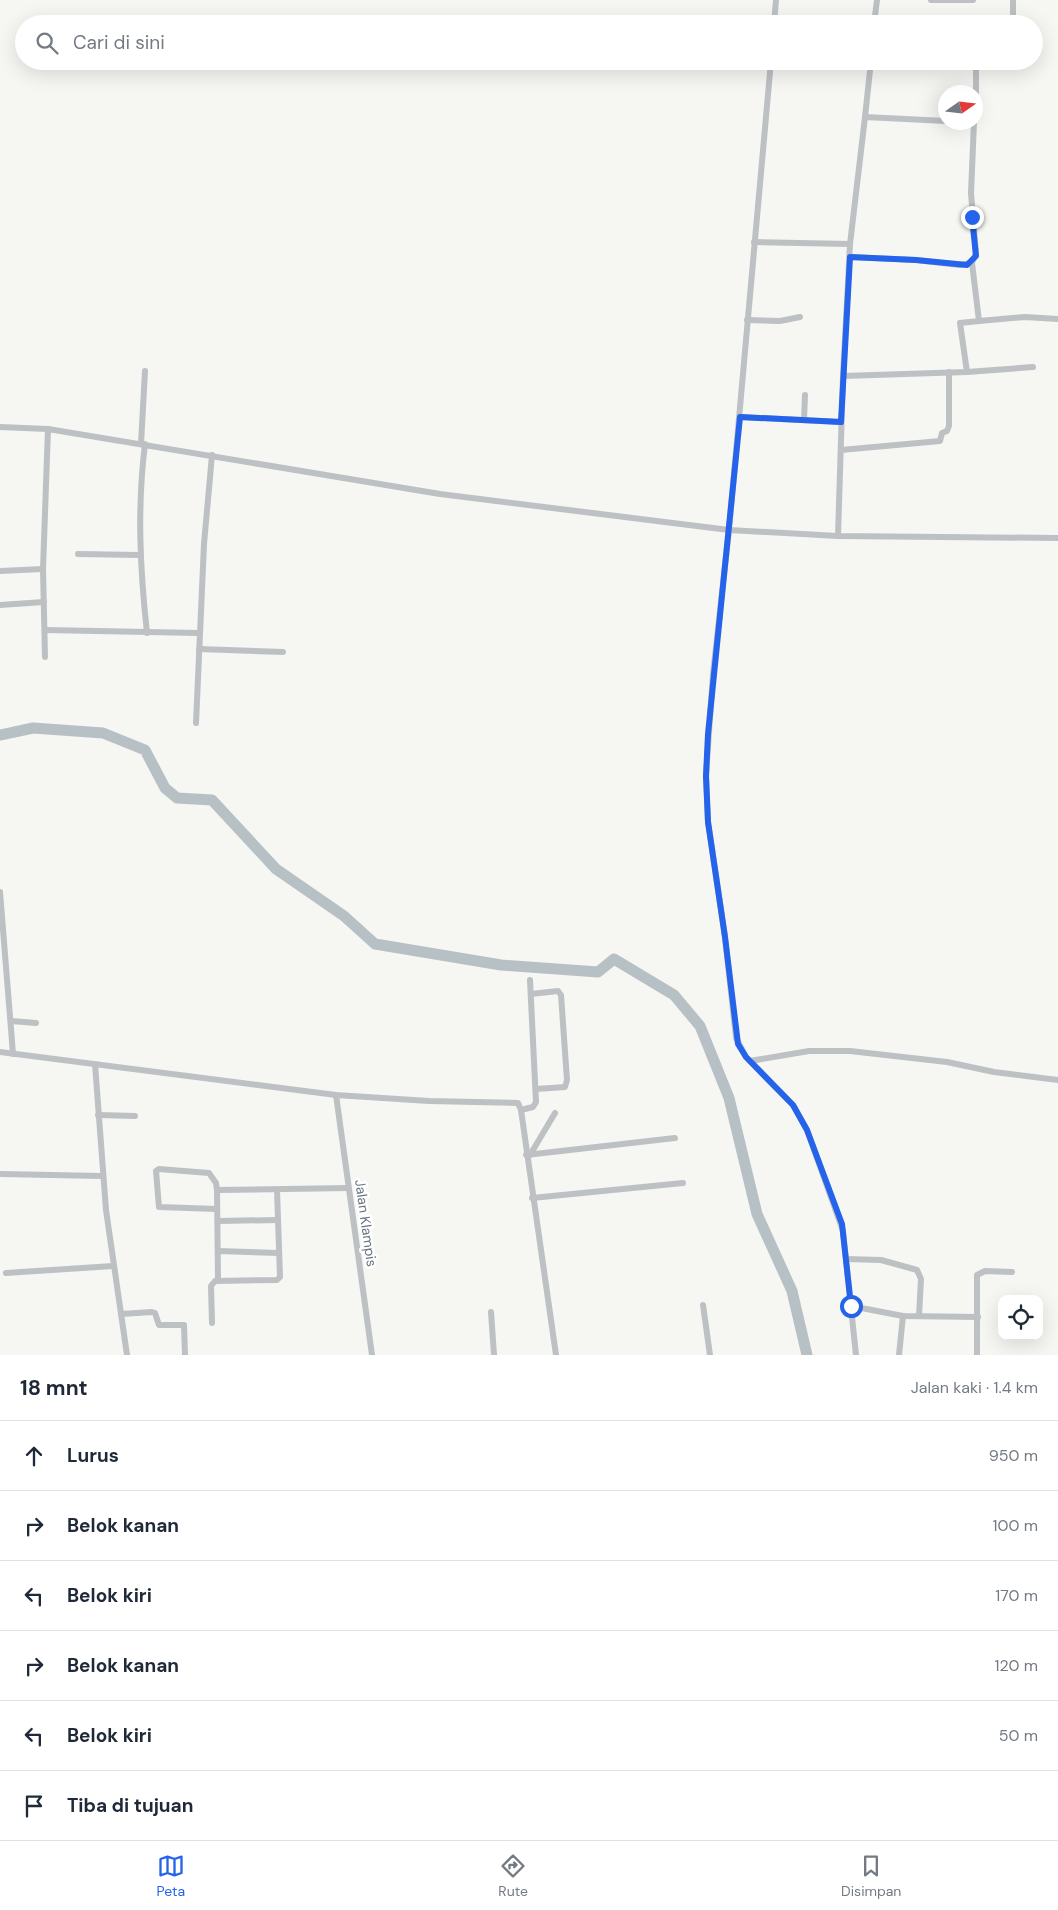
<!DOCTYPE html>
<html lang="id">
<meta charset="utf-8">
<style>
body{margin:0;font-family:"DM Sans",sans-serif;background:#f2f2f3;color:#1f2937}
.controls{position:absolute;right:15px;bottom:15px;display:grid;overflow:hidden;border-radius:10px;box-shadow:0 5px 20px #0002}
.controls button{width:45px;height:45px;display:grid;place-items:center;padding:0;border:0;border-bottom:1px solid #e0e1e3;background:#fff;color:#1f2937;font:25px sans-serif}
.compass{position:absolute;left:938px;top:85px;width:45px;height:45px;border-radius:50%;background:#fff;box-shadow:0 5px 20px #0002;rotate:76deg}
.stop{position:absolute;width:15px;height:15px;margin:-11px;border:4px solid #2563eb;border-radius:50%;background:#fff}
.stop.end{background:#2563eb;border-color:#fff;box-shadow:0 1px 5px #0008}
.list{margin:0;padding:0;list-style:none}
h2{display:flex;justify-content:space-between;align-items:center;height:65px;margin:0;padding:0 20px;font-size:21px}
h2 small{font-size:16px;font-weight:400;color:#747a83}
.list li{display:grid;grid-template-columns:32px 1fr auto;gap:15px;align-items:center;box-sizing:border-box;height:70px;padding:0 20px;border-top:1px solid #e0e1e3}
.list b{display:block;font-size:19px;white-space:nowrap}
.list em{font-size:16px;font-style:normal;color:#747a83}
.icon{flex:none;width:28px;height:28px;fill:none;stroke:currentColor;stroke-width:2;stroke-linecap:round;stroke-linejoin:round}
.map{position:relative;flex:none;width:1058px;height:1355px;overflow:hidden}
.search{position:absolute;background:#fff;box-shadow:0 5px 20px #0002;left:15px;right:15px;top:15px;height:55px;display:flex;align-items:center;gap:12px;box-sizing:border-box;padding:0 18px;border-radius:28px;color:#747a83;font-size:19px}
.sheet{height:485px;background:#fff}
nav{display:flex;justify-content:space-around;align-items:center;box-sizing:border-box;height:70px;border-top:1px solid #e0e1e3;background:#fff;font-size:14px;color:#747a83}
nav a{display:grid;justify-items:center;gap:2px}
nav .on{color:#2563eb}
.map>svg:first-child{display:block}
.lines{fill:none;stroke-linecap:round;stroke-linejoin:round}
.river{stroke:#b7c1c5;stroke-width:11}
.minor{stroke:#bdc1c4;stroke-width:6}
.route{stroke:#2563eb;stroke-width:6}
.labels{text-anchor:middle;stroke-width:5;stroke-linejoin:round;paint-order:stroke}
.street-label{font-size:14px;fill:#687681;stroke:#fff}
</style>
<div class="map">
<svg width="1058" height="1355" viewBox="0 0 1058 1355">
<rect width="100%" height="100%" fill="#f6f6f3"/>
<g class="lines">
<path class="river" d="M0,735L33,728L103,733L145,750L165,788L177,798L212,800L276,869L344,916L375,944L501,965L598,972L614,959L674,995L700,1026L729,1098L757,1214L792,1291L807,1355"/>
<g class="minor">
<path d="M931,0H973"/>
<path d="M774,24L776,0"/>
<path d="M874,24L877,0"/>
<path d="M1013,24V0"/>
<path d="M771,61L729,530L713,674L706,776L708,822L725,937L736,1038L746,1057L793,1105L807,1130L843,1231L856,1355"/>
<path d="M976,102V61"/>
<path d="M865,117L871,61"/>
<path d="M754,242L850,244"/>
<path d="M850,257L916,260L959,265L972,263L976,253L971,193L974,122"/>
<path d="M747,320L780,321L800,317"/>
<path d="M979,321L1025,317L1058,319"/>
<path d="M967,372L960,323L979,321L972,263"/>
<path d="M843,376L967,372L1033,367"/>
<path d="M740,417L841,422"/>
<path d="M804,420L805,395"/>
<path d="M0,427L48,429L440,494L729,530L838,536L1058,538"/>
<path d="M141,444L145,371"/>
<path d="M145,444C137,508 140,569 147,633"/>
<path d="M841,450L940,441L942,433L947,431L949,426V372"/>
<path d="M838,536L843,376L850,244L865,117L946,121"/>
<path d="M78,554L139,555"/>
<path d="M0,571L43,569"/>
<path d="M0,605L44,602"/>
<path d="M45,630L199,633"/>
<path d="M199,649L283,652"/>
<path d="M45,657L43,569L48,429"/>
<path d="M196,723L204,544L212,455"/>
<path d="M0,892L13,1054"/>
<path d="M531,994L558,991L561,995L567,1080L565,1087L536,1089"/>
<path d="M11,1021L36,1023"/>
<path d="M0,1052L336,1095L429,1101L518,1103L521,1110L556,1355"/>
<path d="M750,1061L809,1051H850L947,1062L994,1072L1058,1080"/>
<path d="M95,1064L106,1210L127,1355"/>
<path d="M336,1095L372,1355"/>
<path d="M521,1110L533,1107L536,1102L530,980"/>
<path d="M98,1115L135,1116"/>
<path d="M526,1155L675,1138"/>
<path d="M530,1155L555,1113"/>
<path d="M0,1174L102,1176"/>
<path d="M217,1190L218,1280"/>
<path d="M532,1198L683,1183"/>
<path d="M217,1209L159,1207L156,1171L159,1169L209,1173L216,1183L217,1190L348,1188"/>
<path d="M218,1221L278,1220"/>
<path d="M218,1251L278,1253"/>
<path d="M846,1259L881,1260L917,1270L921,1279L919,1316"/>
<path d="M6,1273L113,1266"/>
<path d="M703,1305L710,1355"/>
<path d="M851,1306L903,1316L978,1317"/>
<path d="M491,1312L494,1355"/>
<path d="M121,1314L152,1312L155,1313L159,1325H184L185,1355"/>
<path d="M212,1323L211,1286L215,1281L277,1280L280,1277L277,1190"/>
<path d="M899,1355L903,1316"/>
<path d="M977,1355V1275L985,1271L1012,1272"/>
</g>
</g>
<g class="lines">
<path class="route" d="M851,1306L842,1224L807,1130L793,1105L746,1057L738,1044L725,937L708,822L706,776L708,734L740,417L841,422L850,257L916,260L967,265L976,256L972,217"/>
</g>
<g class="labels">
<g class="street-label">
<text transform="translate(366 1223) rotate(82)" y="5">Jalan Klampis</text>
</g>
</g>
</svg>
<div class="controls">
<button><svg class="icon" aria-label="locate" viewBox="0 0 24 24"><circle cx="12" cy="12" r="6"/><path d="M12 2v4M12 18v4M2 12h4M18 12h4"/></svg></button>
</div>
<svg class="compass" viewBox="-18 -18 36 36"><path d="M0-13l5 13h-10z" fill="#e53935"/><path d="M0 13l5-13h-10z" fill="#747a83"/></svg>
<div class="stop" style="left:851px;top:1306px"></div>
<div class="stop end" style="left:972px;top:217px"></div>
<div class="search"><svg class="icon" aria-label="search" viewBox="0 0 24 24"><circle cx="10" cy="10" r="6"/><path d="M15 15l6 6"/></svg>Cari di sini</div>
</div>
<section class="sheet">
<h2>18 mnt<small>Jalan kaki · 1.4 km</small></h2>
<ul class="list">
<li><svg class="icon" aria-label="ahead" viewBox="0 0 24 24"><path d="M12 20V5M6 11l6-6 6 6"/></svg><div><b>Lurus</b></div><em>950 m</em></li>
<li><svg class="icon" aria-label="right" viewBox="0 0 24 24"><path d="M7 20v-9h11M14 6l5 5-5 5"/></svg><div><b>Belok kanan</b></div><em>100 m</em></li>
<li><svg class="icon" aria-label="left" viewBox="0 0 24 24"><path d="M17 20v-9H6M10 6l-5 5 5 5"/></svg><div><b>Belok kiri</b></div><em>170 m</em></li>
<li><svg class="icon" aria-label="right" viewBox="0 0 24 24"><path d="M7 20v-9h11M14 6l5 5-5 5"/></svg><div><b>Belok kanan</b></div><em>120 m</em></li>
<li><svg class="icon" aria-label="left" viewBox="0 0 24 24"><path d="M17 20v-9H6M10 6l-5 5 5 5"/></svg><div><b>Belok kiri</b></div><em>50 m</em></li>
<li><svg class="icon" aria-label="arrive" viewBox="0 0 24 24"><path d="M6 21V4h12l-3 4 3 4H6"/></svg><div><b>Tiba di tujuan</b></div></li>
</ul>
</section>
<nav>
<a class="on"><svg class="icon" aria-label="map" viewBox="0 0 24 24"><path d="M3 6l6-2 6 2 6-2v14l-6 2-6-2-6 2zM9 4v14M15 6v14"/></svg>Peta</a>
<a><svg class="icon" aria-label="directions" viewBox="0 0 24 24"><path d="M12 3l9 9-9 9-9-9zM9 14v-3h6M13 9l2 2-2 2"/></svg>Rute</a>
<a><svg class="icon" aria-label="saved" viewBox="0 0 24 24"><path d="M7 4h10v16l-5-4-5 4z"/></svg>Disimpan</a>
</nav>
